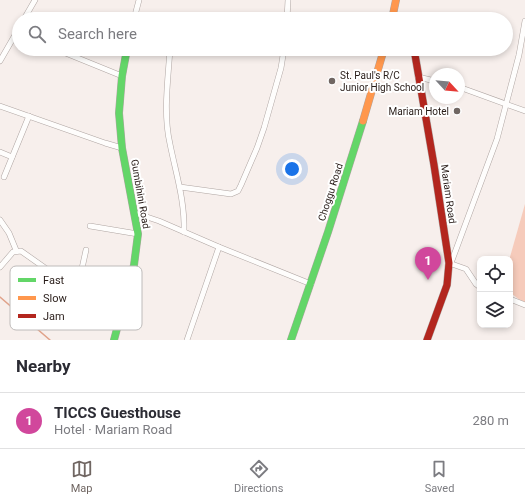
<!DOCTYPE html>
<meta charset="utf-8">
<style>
body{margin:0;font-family:Roboto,sans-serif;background:#f7f7f7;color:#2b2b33}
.controls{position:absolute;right:12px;bottom:12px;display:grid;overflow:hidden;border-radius:8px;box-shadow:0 2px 6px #0003}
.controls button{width:36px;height:36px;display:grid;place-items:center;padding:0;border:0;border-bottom:1px solid #e1e1e2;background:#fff;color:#2b2b33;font:20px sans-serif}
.compass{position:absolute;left:429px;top:68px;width:36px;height:36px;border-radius:50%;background:#fff;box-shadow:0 2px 6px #0003;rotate:116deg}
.you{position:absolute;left:292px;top:169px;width:14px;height:14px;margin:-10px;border:3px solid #fff;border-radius:50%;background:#1a73e8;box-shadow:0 0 0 6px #1a73e833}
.badge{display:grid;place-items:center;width:26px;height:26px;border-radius:50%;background:#706662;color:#fff;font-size:13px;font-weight:700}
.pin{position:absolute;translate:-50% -33px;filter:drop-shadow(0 1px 2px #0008)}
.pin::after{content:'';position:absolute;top:21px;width:14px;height:12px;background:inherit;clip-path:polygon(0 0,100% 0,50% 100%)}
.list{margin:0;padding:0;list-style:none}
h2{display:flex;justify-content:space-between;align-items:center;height:52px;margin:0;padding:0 16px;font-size:17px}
h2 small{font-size:13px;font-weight:400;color:#7c7c81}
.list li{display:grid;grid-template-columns:26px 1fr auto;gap:12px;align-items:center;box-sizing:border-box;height:56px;padding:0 16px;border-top:1px solid #e1e1e2}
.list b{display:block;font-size:15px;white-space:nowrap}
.list p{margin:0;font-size:13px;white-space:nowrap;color:#7c7c81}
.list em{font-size:13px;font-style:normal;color:#7c7c81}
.icon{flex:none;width:22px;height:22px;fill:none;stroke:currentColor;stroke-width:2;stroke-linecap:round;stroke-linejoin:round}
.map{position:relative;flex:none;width:525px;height:340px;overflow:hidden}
.search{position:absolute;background:#fff;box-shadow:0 2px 6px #0003;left:12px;right:12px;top:12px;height:44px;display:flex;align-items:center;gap:10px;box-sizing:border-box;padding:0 14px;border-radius:22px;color:#7c7c81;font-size:15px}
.sheet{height:108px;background:#fff}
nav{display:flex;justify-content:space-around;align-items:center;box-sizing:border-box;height:56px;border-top:1px solid #e1e1e2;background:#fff;font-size:11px;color:#7c7c81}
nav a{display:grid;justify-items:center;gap:2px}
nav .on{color:#706662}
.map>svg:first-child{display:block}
.green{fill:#f6cbbb}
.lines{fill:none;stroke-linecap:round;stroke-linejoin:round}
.stream{stroke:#e0a28a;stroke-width:1.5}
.street-casing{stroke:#afa5a2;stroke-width:6}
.fast-casing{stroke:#afa5a2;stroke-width:8}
.slow-casing{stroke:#afa5a2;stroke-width:8}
.jam-casing{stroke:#afa5a2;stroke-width:8}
.street{stroke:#fefdfc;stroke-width:5}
.fast{stroke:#63d668;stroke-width:7}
.slow{stroke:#ff974d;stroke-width:7}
.jam{stroke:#b3261e;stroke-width:7}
.poi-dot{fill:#706662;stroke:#fff;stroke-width:1.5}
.labels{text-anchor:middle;stroke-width:4;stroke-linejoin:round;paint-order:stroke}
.poi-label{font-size:10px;fill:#281c18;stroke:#fff;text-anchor:start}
.street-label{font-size:10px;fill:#281c18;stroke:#fff}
.key{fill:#fff;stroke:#bebbba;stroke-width:1}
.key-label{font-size:11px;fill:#281c18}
</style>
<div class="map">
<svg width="525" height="340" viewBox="0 0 525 340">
<rect width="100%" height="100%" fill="#f7efec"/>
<path class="green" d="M525,204V304L512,294L510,257Z"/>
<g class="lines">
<path class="stream" d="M0,297L50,340"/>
<defs>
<g id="street">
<path d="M24,19L35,0"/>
<path d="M134,19L139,0"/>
<path d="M287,19L288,0"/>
<path d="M170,49C168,80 163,114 170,144C176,174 185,201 184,232"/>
<path d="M58,50L122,76"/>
<path d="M0,61L19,28"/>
<path d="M418,77L435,81"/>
<path d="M459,87L525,111"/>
<path d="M0,106L105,143L122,148"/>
<path d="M0,152L12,157"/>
<path d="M4,177L29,116"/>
<path d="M180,187L231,194L238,191L241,185L257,148L264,128L281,68L284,49"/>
<path d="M135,213L159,221L219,247L311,284"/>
<path d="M0,220L9,233L16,250"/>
<path d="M90,226L138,234"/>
<path d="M449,263L466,269L476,284L480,287"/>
<path d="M451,263L497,139L519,55L525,21"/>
<path d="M0,267L13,252L21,251L82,294L120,316"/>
<path d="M77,291L86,250"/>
<path d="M510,299L525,305"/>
<path d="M187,340L219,247"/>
</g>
<g id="fast">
<path d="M114,340L134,265L138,234L122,148L119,113L122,76L127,49"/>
<path d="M291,340L328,232L363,121"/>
</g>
<g id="slow">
<path d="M392,19L396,0"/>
<path d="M363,121L384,49"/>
</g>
<path id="jam" d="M414,49L434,165L449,263L447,285L427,340"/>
</defs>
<use href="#street" class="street-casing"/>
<use href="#fast" class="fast-casing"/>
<use href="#slow" class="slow-casing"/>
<use href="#jam" class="jam-casing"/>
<use href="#street" class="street"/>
<use href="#fast" class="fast"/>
<use href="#slow" class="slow"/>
<use href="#jam" class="jam"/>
</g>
<g class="poi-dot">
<circle cx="332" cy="81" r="4"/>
<circle cx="457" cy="111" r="4"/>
</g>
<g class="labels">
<g class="poi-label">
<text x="340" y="79">St. Paul's R/C<tspan x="340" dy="12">Junior High School</tspan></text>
<text x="449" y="115" text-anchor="end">Mariam Hotel</text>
</g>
<g class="street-label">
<text transform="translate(330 192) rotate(-72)" y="4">Choggu Road</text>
<text transform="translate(141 194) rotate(80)" y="4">Gumbihini Road</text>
<text transform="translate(449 194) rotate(82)" y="4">Mariam Road</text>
</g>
</g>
<rect x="10" y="266" width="132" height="64" rx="6" class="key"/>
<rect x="18" y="278" width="18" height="4" fill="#63d668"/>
<rect x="18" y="296" width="18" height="4" fill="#ff974d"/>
<rect x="18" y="314" width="18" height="4" fill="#b3261e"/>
<g class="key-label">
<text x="43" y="284">Fast</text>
<text x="43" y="302">Slow</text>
<text x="43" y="320">Jam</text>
</g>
</svg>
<div class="controls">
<button><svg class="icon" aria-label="locate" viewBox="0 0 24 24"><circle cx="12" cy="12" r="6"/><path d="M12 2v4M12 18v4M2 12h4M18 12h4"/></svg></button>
<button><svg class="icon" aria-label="layers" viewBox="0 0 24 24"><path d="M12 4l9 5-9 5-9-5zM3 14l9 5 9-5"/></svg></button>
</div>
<svg class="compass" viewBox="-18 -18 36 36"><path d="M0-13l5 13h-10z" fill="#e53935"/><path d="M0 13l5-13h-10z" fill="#7c7c81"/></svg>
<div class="you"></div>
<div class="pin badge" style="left:428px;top:280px;background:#d1479c">1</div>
<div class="search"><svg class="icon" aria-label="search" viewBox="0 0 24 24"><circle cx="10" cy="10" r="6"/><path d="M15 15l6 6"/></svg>Search here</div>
</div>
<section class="sheet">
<h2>Nearby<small></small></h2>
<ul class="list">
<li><span class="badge" style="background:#d1479c">1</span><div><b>TICCS Guesthouse</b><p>Hotel · Mariam Road</p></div><em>280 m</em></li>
</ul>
</section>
<nav>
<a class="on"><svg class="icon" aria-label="map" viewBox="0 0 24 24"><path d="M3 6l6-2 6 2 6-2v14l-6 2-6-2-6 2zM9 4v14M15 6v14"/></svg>Map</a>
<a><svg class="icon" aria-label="directions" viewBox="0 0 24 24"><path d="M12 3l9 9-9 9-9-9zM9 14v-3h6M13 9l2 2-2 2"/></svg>Directions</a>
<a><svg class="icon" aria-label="saved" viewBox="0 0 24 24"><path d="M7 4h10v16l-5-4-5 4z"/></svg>Saved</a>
</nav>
